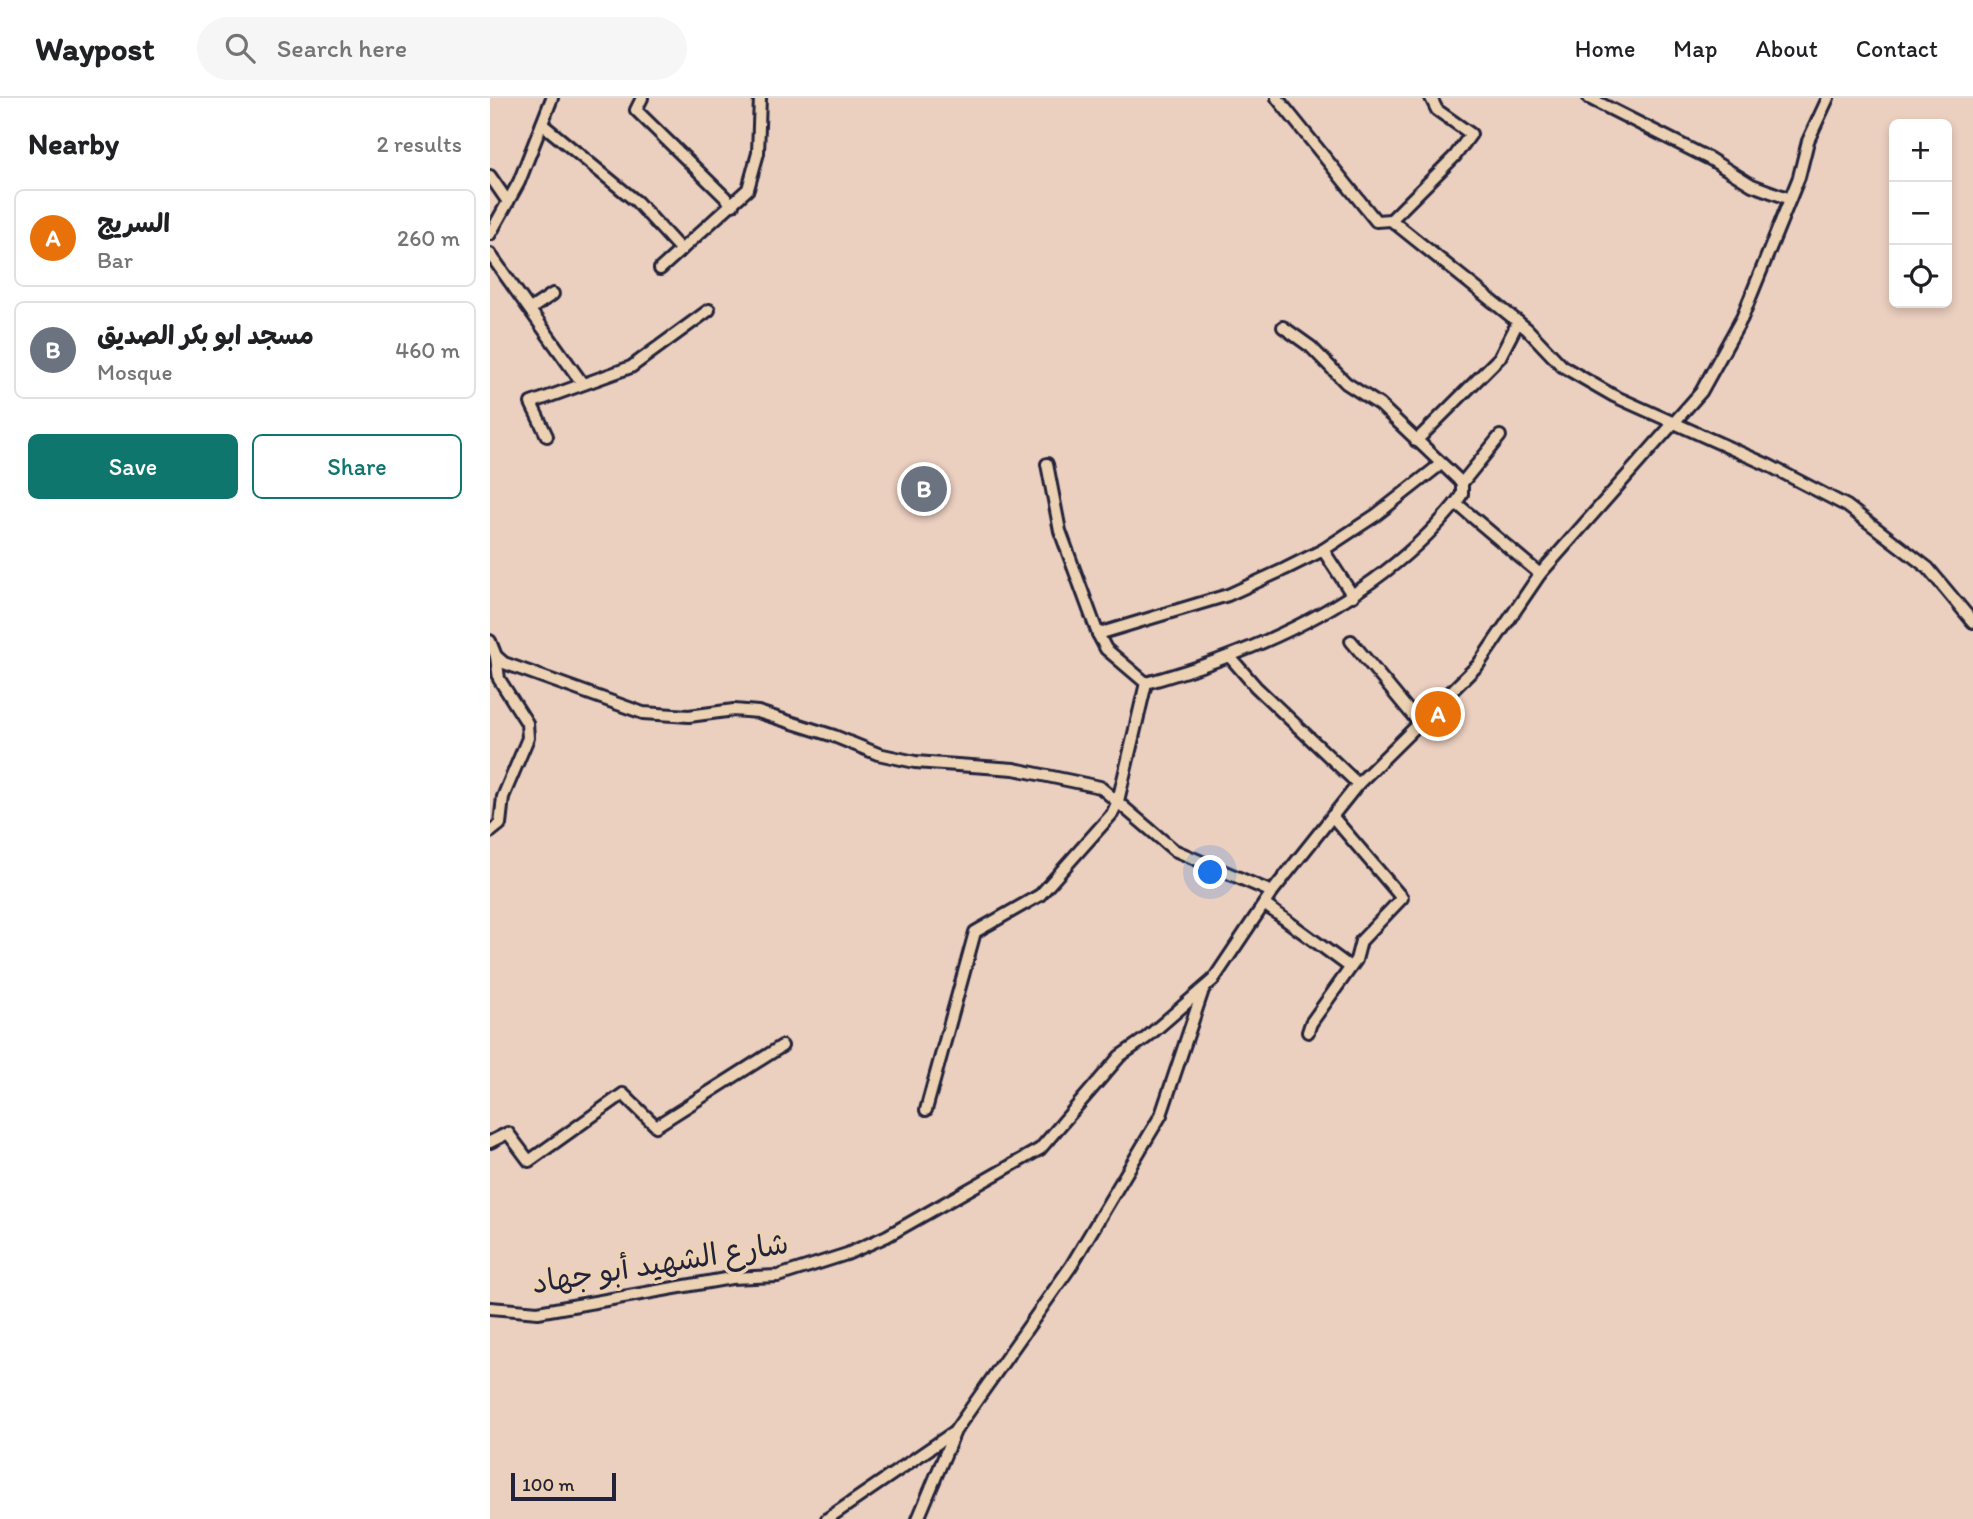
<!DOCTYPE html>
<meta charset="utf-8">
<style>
body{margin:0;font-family:Itim,"Playpen Sans Arabic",sans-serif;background:#f6f6f6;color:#202124}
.controls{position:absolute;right:21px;top:21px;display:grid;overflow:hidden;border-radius:10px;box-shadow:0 4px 10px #0003}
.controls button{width:63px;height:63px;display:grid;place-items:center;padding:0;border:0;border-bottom:2px solid #e0e0e0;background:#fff;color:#202124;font:35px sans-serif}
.scale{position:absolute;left:21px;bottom:18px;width:105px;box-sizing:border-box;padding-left:7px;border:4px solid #22223b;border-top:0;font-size:19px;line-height:24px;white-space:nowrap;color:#22223b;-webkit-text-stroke:5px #ecd2b3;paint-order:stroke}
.you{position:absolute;left:721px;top:775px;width:24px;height:24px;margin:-18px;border:5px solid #fff;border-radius:50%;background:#1a73e8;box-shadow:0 0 0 10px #1a73e833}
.badge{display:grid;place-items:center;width:46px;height:46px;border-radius:50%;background:#0f766e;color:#fff;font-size:23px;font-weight:700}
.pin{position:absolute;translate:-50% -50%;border:4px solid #fff;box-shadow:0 2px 7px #0006}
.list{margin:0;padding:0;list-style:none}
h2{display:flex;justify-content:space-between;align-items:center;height:91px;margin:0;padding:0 28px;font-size:30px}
h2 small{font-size:23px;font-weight:400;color:#757577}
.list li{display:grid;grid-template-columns:46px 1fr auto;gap:21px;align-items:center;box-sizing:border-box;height:98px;margin:0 14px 14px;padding:0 14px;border:2px solid #e0e0e0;border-radius:10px}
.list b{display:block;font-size:26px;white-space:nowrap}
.list p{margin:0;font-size:23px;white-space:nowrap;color:#757577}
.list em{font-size:23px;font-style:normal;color:#757577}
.actions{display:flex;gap:14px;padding:21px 28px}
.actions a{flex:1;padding:16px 0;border:2px solid #0f766e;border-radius:10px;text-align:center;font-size:24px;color:#0f766e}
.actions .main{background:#0f766e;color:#fff}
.icon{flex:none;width:38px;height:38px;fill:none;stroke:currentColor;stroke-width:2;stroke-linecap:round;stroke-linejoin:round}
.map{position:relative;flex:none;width:1483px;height:1421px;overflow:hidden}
header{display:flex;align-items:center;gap:42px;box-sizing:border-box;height:98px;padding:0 35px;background:#fff;border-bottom:2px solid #e0e0e0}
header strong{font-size:33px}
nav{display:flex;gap:38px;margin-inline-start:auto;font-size:24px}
.search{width:490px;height:63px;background:#f6f6f6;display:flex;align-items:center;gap:18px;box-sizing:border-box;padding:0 24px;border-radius:38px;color:#757577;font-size:26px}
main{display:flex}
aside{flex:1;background:#fff}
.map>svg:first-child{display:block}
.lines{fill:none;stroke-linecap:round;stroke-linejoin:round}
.minor-casing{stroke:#22223b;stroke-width:16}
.minor{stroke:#ecd2b3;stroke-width:10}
.labels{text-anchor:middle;stroke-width:7;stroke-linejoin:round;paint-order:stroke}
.street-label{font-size:30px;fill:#22223b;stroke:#ecd2b3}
</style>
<header>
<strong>Waypost</strong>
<div class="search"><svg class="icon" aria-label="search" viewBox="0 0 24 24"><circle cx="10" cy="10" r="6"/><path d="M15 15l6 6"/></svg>Search here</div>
<nav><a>Home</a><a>Map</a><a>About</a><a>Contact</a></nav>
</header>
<main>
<aside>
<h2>Nearby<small>2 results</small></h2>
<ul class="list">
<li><span class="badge" style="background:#e8710a">A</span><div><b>السريج</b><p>Bar</p></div><em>260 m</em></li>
<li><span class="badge" style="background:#6b7280">B</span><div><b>مسجد ابو بكر الصديق</b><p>Mosque</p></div><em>460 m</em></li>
</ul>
<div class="actions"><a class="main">Save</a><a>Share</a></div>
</aside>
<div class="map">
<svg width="1483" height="1421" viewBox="0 0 1483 1421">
<rect width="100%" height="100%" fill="#ebcfbf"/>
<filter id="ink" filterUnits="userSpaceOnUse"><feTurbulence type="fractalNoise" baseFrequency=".0143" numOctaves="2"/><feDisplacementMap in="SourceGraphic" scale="14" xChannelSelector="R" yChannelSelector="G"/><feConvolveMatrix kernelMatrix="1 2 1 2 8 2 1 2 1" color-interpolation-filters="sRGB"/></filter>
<g filter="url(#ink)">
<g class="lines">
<defs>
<g id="minor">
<path d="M152,0L146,12L243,107"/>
<path d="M787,0L886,123L901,122L1037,231L1072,268L1124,298L1278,367L1357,408L1438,470L1483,524"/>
<path d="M1099,0L1220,61L1262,87L1300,101"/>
<path d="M52,26L147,104L191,152"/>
<path d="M0,78L18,104"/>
<path d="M901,122L965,58L981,36L947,12L941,0"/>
<path d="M0,136L29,84L62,0"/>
<path d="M0,156L92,285"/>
<path d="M170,171L258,91L268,55L270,0"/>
<path d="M42,210L63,196"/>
<path d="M793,229L821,249L856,285L890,307L972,385V396L966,405L1050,476"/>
<path d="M57,338L41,305L141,269L219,212"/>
<path d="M926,343L1010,259L1028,224"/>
<path d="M972,385L1010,338"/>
<path d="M833,452L863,498"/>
<path d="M608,536L738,497L795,471L833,452L886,417L951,366"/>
<path d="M0,543L6,558L14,565L153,615L199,618L244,612L268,614L344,638L388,656L425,664L524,671L610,689L684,752L782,794"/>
<path d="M861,543L924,619L932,625"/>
<path d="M740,559L766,589L868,686"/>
<path d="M656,585C772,553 889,500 966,405"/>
<path d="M0,734L10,726L13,699L38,640L37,625L9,581L6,558"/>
<path d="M774,806L860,869"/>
<path d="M818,934L821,925L866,862L871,843L912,800L842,718"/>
<path d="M436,1012L485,834L550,797L622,716L628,703L656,585L616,551L608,536L570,433L557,366"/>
<path d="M0,1044L18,1035L39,1063L133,996L166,1028L292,948"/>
<path d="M0,1210L48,1214L241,1180L288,1178L357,1156L397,1138L550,1051L630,958L656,940L723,882L782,794L868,686L988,567L1050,476L1211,294L1252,220L1309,79L1318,43L1338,0"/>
<path d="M337,1421L461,1336"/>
<path d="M428,1421L465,1333L581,1168L671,1017L713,892"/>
</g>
</defs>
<use href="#minor" class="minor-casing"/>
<use href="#minor" class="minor"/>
</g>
</g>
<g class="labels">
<g class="street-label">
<text transform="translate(170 1165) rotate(-9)" y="10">شارع الشهيد أبو جهاد</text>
</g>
</g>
</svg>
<div class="controls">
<button>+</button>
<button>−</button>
<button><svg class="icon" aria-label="locate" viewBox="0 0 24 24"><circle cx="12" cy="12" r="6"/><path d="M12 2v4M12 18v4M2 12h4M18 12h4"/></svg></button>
</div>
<div class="scale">100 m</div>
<div class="you"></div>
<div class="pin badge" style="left:948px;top:616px;background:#e8710a">A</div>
<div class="pin badge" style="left:434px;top:391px;background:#6b7280">B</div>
</div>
</main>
